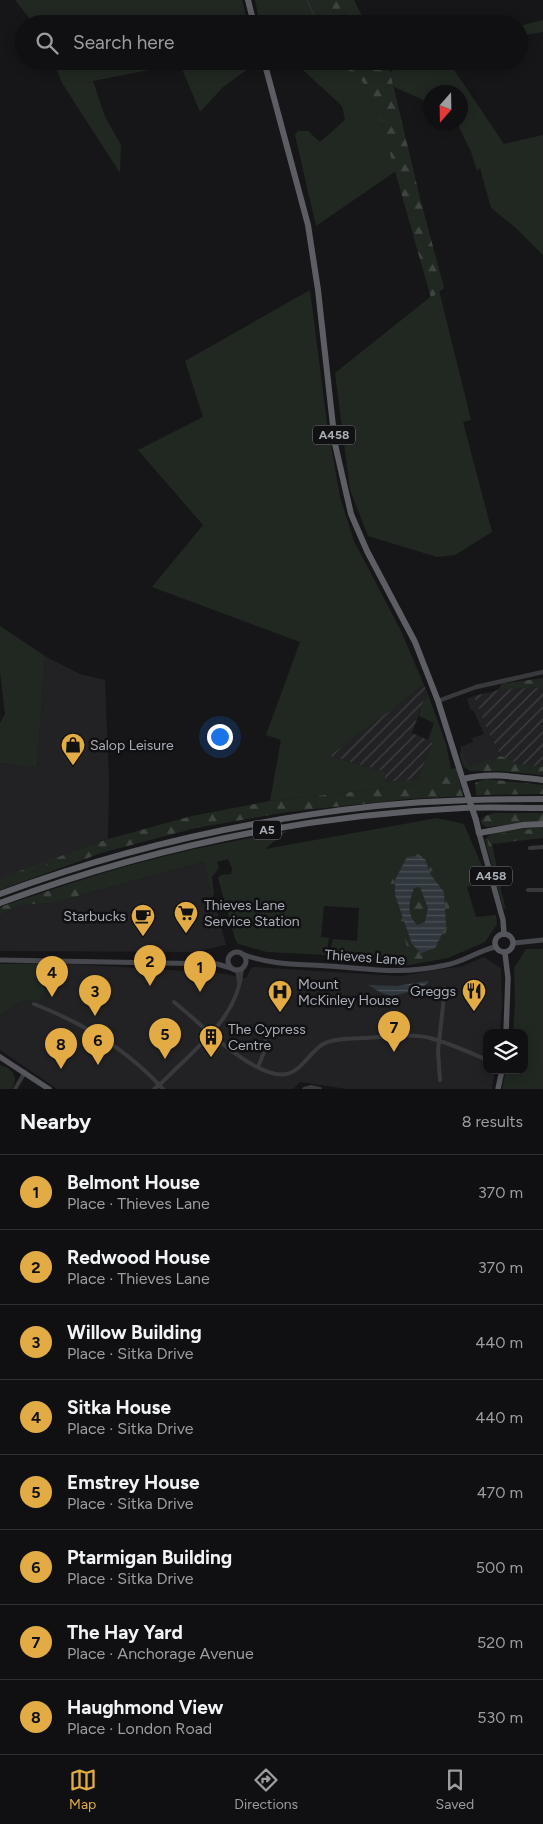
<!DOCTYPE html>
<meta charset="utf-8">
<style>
body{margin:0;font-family:Figtree,sans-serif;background:#19191b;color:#f1f3f6}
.controls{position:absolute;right:15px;bottom:15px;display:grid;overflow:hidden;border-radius:10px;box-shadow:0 2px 12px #0003}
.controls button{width:45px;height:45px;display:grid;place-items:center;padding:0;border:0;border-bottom:1px solid #303032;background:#101012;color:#f1f3f6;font:25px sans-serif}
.compass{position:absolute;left:423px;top:85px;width:45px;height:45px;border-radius:50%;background:#101012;box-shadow:0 2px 12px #0003;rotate:200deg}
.you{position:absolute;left:219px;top:736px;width:18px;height:18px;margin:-12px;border:4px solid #fff;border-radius:50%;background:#1a73e8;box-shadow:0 0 0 8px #1a73e833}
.badge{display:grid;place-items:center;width:32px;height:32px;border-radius:50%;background:#e2ab44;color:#111;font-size:16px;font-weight:700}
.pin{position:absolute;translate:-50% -41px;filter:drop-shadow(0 1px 2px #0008)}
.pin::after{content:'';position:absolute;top:26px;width:18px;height:15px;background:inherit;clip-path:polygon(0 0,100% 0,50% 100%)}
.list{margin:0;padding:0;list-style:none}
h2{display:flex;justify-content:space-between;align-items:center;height:65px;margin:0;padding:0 20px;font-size:21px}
h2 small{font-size:16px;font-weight:400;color:#9c9d9f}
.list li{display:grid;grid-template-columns:32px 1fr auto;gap:15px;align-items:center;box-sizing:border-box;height:75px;padding:0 20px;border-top:1px solid #303032}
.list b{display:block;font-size:19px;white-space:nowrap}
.list p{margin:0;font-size:16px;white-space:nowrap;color:#9c9d9f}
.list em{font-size:16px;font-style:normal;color:#9c9d9f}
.icon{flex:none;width:28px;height:28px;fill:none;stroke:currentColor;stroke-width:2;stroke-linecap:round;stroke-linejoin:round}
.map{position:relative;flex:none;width:543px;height:1089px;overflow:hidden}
.search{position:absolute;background:#101012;box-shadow:0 2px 12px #0003;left:15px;right:15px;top:15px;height:55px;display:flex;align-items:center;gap:12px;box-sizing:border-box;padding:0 18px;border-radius:28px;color:#9c9d9f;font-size:19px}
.sheet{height:665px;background:#101012}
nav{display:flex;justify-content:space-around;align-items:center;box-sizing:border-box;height:70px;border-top:1px solid #303032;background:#101012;font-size:14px;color:#9c9d9f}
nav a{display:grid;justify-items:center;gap:2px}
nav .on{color:#e2ab44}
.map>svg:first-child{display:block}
.built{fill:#222225}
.industrial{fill:url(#industrial-furrows)}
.green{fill:#212822;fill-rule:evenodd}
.forest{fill:url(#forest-firs)}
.water{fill:url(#water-rules);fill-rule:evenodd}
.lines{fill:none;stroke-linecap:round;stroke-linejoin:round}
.stream{stroke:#2f373d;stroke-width:1}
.minor{stroke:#38393d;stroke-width:4}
.tertiary{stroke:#38393d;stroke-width:4.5}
.secondary{stroke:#46484d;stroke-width:5}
.primary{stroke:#54565b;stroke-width:5.5}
.trunk{stroke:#5c5e64;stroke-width:6}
.trunk-bridge{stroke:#5c5e64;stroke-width:6}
.labels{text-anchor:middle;stroke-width:5;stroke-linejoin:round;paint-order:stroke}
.shield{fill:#111113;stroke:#7b7f86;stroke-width:1}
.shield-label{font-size:12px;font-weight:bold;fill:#a9aeb7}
.poi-label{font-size:14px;fill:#a9aeb7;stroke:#111113;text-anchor:start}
.street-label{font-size:14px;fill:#a9aeb7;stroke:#111113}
</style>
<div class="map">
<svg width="543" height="1089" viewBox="0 0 543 1089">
<defs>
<pattern id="industrial-furrows" width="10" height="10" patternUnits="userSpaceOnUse" patternTransform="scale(1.25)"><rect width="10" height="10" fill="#222225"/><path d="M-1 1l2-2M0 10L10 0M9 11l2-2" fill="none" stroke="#3f4042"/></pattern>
<pattern id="forest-firs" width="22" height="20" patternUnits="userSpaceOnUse" patternTransform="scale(1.25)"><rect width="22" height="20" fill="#212822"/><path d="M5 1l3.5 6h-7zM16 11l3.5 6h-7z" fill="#3e4540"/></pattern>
<pattern id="water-rules" width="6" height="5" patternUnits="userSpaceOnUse" patternTransform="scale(1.25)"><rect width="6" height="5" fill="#2f373d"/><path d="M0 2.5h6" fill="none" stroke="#4a5157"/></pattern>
</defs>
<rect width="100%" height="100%" fill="#161618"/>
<g class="built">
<path d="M45,656L80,674L105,680L109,783L108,839L0,879V763L37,768Z"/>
<path d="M474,696L488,732L501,756L471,767H468L460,747L473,742L472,738L484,734L474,712L470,709L467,699Z"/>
<path d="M204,862L226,945L194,952L0,951V915L21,905L53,903Z"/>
<path d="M484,957L501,968L502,1005L500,1033H487V1070H495L492,1089H347L300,1082L293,1089H57L0,1050V1016L14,1005L28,998L39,1002L56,963L218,973L246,978L252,967L400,976L463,966Z"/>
</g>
<g class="industrial">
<path d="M424,685L428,694L423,702L412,733L433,742L418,779L389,782L384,780L386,772L329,756Z"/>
<path d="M543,687V767L518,764L501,756L488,732L474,696L498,690Z"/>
</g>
<g class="green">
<path d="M15,0H242L248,24H34Z"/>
<path d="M255,0H327L340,24H260Z"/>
<path d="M543,20V32L519,36V26Z"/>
<path d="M53,61H253V65L222,88L200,112L180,64L93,81L105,117L121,145L120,173L62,83Z"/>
<path d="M299,61H339L362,81L380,118L396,171L316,226L295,135L298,131H308L320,142L345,120L342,106L302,69Z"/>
<path d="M405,61H448L504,144L543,135V255L517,229L491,208L480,168L477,171L471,152L457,123L460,122V92H430V103L394,87L390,72Z"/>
<path d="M310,290L327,423L340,497L354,541L401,631L424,685L329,756L386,772L384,780L389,782L418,779L433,742L428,740L434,723L419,716L422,704L428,694L446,744L451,769L435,785H416L270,801L281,740L266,735L300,642L152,587L203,525L138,450L203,417L185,361Z"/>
<path d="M439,290L471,420L463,422L492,532L455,555L437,557L368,536L350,490L335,373Z"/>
<path d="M0,626L45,656L37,768L0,763V723L5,714L0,672Z"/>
<path d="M437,818L464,824L488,880L467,887L476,917L496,915L497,924L485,942L448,958L409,965L396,966L360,958L329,955L333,939L357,941L359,908L324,906L321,937L329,938L326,955L267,952L238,944L235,939L218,878L221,875L231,874L232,869L228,859L217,862L219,868L212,877L214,894L212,896L204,862L93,892L84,883L78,881C147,858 216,844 287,831L265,849ZM403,854L428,859L432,873L446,893Z"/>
<path d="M543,827V830L531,829L491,835L487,838L506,909L503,907L485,840L490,834L511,830Z"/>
<path d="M80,861L0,890V879L6,876L24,875L55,862Z"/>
<path d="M526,949H543V1089H502L506,1070H524V1033H513L515,1003L514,968Z"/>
<path d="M56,963L39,1002L28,999L14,1005L0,1016V964Z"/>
<path d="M0,1065C13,1069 19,1076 12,1089H0Z"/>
</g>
<g class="forest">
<path d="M327,0H354L366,24H340Z"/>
<path d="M339,61H385L390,72L420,198L444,288L431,298L380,118L362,81L340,64Z"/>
<path d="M543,678V687L498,690L502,684Z"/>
<path d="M461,749L469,767L501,756L518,764L543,767V775L499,771H470L463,766L460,755Z"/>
<path d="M456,768L463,796L408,799L287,812L196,828L101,853L80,861L55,862L24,875L6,876L108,839L192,816L270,801L416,785H435L451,769Z"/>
<path d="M485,779L543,785V794L476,795L475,783Z"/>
<path d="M494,813H543V821L487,827L482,824L481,820L485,816Z"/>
<path d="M531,829L543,830V838L492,844L501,888H499L487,838L491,835Z"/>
<path d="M415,853L428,859C432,874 438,878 445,891C454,907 446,933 441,949L418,961L409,955L391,883L403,854Z"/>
<path d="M78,881L84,883L93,892L53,903L21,905L0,915V907Z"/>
</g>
<g class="water">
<path d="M415,856L425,859L431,875L444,892L446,926L435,948L421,953L412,944L395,895V880L407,857ZM420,887L428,908L425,922L417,925C406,913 409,902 414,888Z"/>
<path d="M427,981L429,982C423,988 394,998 387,995C380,993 374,988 368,985L397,986Z"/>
</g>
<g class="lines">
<g class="stream">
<path d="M307,0L318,24"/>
<path d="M339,61L340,64"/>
</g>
<g class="minor">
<path d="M530,848L543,847"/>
<path d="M528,890H543"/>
<path d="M237,970L239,982"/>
<path d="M444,996H452"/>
<path d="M174,1002C202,1024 241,1067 276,1074C301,1078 306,1053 325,1043C336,1038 350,1039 362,1038C384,1037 409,1033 430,1038C449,1043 469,1052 487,1060"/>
<path d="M34,1004C83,1023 127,1049 163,1089"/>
<path d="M258,1067L266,1047L265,1031"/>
<path d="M440,1080L438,1051L445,988"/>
<path d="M15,1089L25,1072"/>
<path d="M154,1089C165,1081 173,1071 183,1062C210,1036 239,1009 242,969"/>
<path d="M304,1089L311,1087L320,1089"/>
</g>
<path class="tertiary" d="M438,701L476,687L543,672"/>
<g class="secondary">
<path d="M514,943L543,940"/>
<circle cx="237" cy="961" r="9"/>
<path d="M242,954C270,965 299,964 328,966C372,969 401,975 446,965C463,962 478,951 495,947"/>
<path d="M0,960L217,964L231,968"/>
</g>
<g class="primary">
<path d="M479,833L503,920L504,934"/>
<circle cx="504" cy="943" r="9"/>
<path d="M505,953L508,978L506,1033"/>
<path d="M0,1057L49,1089"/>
<path d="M498,1089L502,1070"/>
</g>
<g class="trunk">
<path d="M248,0L254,24"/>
<path d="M264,61L308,225L318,290L335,444L351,514L367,551L415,642L438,701L466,790"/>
<path d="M463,779C490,772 516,777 543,780"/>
<path d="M476,820L479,833L523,825L543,824"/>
<path d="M0,894C121,849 248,820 376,806C431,800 488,799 543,799"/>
<path d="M0,903C149,848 305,815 463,808C490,807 516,808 543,808"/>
</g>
<path class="trunk-bridge" d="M466,790L476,820"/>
</g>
<defs>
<symbol id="shop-pin" viewBox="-11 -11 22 30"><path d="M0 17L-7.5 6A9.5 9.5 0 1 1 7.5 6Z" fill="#e2ab44" stroke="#111113"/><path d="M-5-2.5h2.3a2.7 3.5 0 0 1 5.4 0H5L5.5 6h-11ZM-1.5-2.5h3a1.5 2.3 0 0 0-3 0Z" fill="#111"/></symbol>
<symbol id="supermarket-pin" viewBox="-11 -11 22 30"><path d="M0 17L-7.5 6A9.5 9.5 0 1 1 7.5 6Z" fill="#e2ab44" stroke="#111113"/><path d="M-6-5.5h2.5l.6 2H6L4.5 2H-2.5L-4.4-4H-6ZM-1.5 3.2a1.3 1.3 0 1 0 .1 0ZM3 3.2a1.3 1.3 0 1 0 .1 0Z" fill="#111"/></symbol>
<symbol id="cafe-pin" viewBox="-11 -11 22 30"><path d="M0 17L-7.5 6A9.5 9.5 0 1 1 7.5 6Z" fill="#e2ab44" stroke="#111113"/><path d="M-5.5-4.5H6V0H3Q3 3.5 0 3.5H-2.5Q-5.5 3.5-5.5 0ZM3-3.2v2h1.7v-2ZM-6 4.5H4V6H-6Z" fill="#111"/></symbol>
<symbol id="restaurant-pin" viewBox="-11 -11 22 30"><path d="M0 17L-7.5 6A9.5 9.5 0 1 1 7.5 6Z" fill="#e2ab44" stroke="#111113"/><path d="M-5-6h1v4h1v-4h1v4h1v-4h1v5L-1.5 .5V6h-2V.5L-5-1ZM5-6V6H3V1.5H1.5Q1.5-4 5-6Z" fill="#111"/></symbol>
<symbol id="hospital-pin" viewBox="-11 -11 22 30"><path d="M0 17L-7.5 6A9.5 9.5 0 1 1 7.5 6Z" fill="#e2ab44" stroke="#111113"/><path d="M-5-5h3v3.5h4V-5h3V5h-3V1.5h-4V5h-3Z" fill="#111"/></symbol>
<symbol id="building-pin" viewBox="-11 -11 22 30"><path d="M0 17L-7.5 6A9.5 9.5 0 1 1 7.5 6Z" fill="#e2ab44" stroke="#111113"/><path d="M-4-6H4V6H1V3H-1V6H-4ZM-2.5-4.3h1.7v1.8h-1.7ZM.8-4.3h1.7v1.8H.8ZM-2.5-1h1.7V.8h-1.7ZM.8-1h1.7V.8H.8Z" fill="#111"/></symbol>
</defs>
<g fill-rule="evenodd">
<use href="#shop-pin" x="59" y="731" width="28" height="38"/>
<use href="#supermarket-pin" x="172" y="899" width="28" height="38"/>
<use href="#cafe-pin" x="129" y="902" width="28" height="38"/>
<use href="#restaurant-pin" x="460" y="977" width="28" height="38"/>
<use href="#hospital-pin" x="266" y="978" width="28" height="38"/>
<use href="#building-pin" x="197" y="1023" width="28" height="38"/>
</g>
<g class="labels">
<g class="shield">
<rect x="313" y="425.5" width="42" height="19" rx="4"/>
<rect x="253" y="820.5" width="28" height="19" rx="4"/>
<rect x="470" y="866.5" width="42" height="19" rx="4"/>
</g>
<g class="shield-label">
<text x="334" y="439">A458</text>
<text x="267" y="834">A5</text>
<text x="491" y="880">A458</text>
</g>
<g class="poi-label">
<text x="90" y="750">Salop Leisure</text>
<text x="204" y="910">Thieves Lane<tspan x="204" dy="16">Service Station</tspan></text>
<text x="126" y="921" text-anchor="end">Starbucks</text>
<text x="298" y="989">Mount<tspan x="298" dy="16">McKinley House</tspan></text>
<text x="456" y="996" text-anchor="end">Greggs</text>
<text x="228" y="1034">The Cypress<tspan x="228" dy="16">Centre</tspan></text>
</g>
<g class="street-label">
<text transform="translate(365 957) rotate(4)" y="5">Thieves Lane</text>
</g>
</g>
</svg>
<div class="controls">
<button><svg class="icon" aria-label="layers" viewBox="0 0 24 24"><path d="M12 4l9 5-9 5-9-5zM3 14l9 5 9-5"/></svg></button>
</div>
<svg class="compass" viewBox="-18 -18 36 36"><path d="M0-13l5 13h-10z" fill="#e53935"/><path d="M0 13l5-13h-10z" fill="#9c9d9f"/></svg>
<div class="you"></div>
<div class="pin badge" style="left:200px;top:992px">1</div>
<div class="pin badge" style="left:150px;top:986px">2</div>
<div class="pin badge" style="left:95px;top:1016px">3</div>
<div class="pin badge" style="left:52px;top:997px">4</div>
<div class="pin badge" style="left:165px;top:1059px">5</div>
<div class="pin badge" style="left:98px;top:1065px">6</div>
<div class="pin badge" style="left:394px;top:1052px">7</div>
<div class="pin badge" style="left:61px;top:1069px">8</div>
<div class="search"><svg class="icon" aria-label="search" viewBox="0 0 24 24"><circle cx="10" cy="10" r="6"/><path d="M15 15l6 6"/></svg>Search here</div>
</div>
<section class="sheet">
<h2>Nearby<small>8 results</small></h2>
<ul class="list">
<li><span class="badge">1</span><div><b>Belmont House</b><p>Place · Thieves Lane</p></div><em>370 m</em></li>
<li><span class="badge">2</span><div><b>Redwood House</b><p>Place · Thieves Lane</p></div><em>370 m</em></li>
<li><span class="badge">3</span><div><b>Willow Building</b><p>Place · Sitka Drive</p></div><em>440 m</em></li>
<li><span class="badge">4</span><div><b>Sitka House</b><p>Place · Sitka Drive</p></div><em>440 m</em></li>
<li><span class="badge">5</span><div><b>Emstrey House</b><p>Place · Sitka Drive</p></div><em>470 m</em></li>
<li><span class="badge">6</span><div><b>Ptarmigan Building</b><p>Place · Sitka Drive</p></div><em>500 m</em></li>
<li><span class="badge">7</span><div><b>The Hay Yard</b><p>Place · Anchorage Avenue</p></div><em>520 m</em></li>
<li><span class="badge">8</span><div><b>Haughmond View</b><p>Place · London Road</p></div><em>530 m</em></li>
</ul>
</section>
<nav>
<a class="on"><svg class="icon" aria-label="map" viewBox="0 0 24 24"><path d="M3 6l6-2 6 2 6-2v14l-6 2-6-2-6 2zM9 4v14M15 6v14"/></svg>Map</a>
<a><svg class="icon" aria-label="directions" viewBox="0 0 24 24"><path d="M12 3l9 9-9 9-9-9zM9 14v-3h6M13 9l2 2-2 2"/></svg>Directions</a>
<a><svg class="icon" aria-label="saved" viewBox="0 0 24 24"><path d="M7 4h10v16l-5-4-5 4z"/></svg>Saved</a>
</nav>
